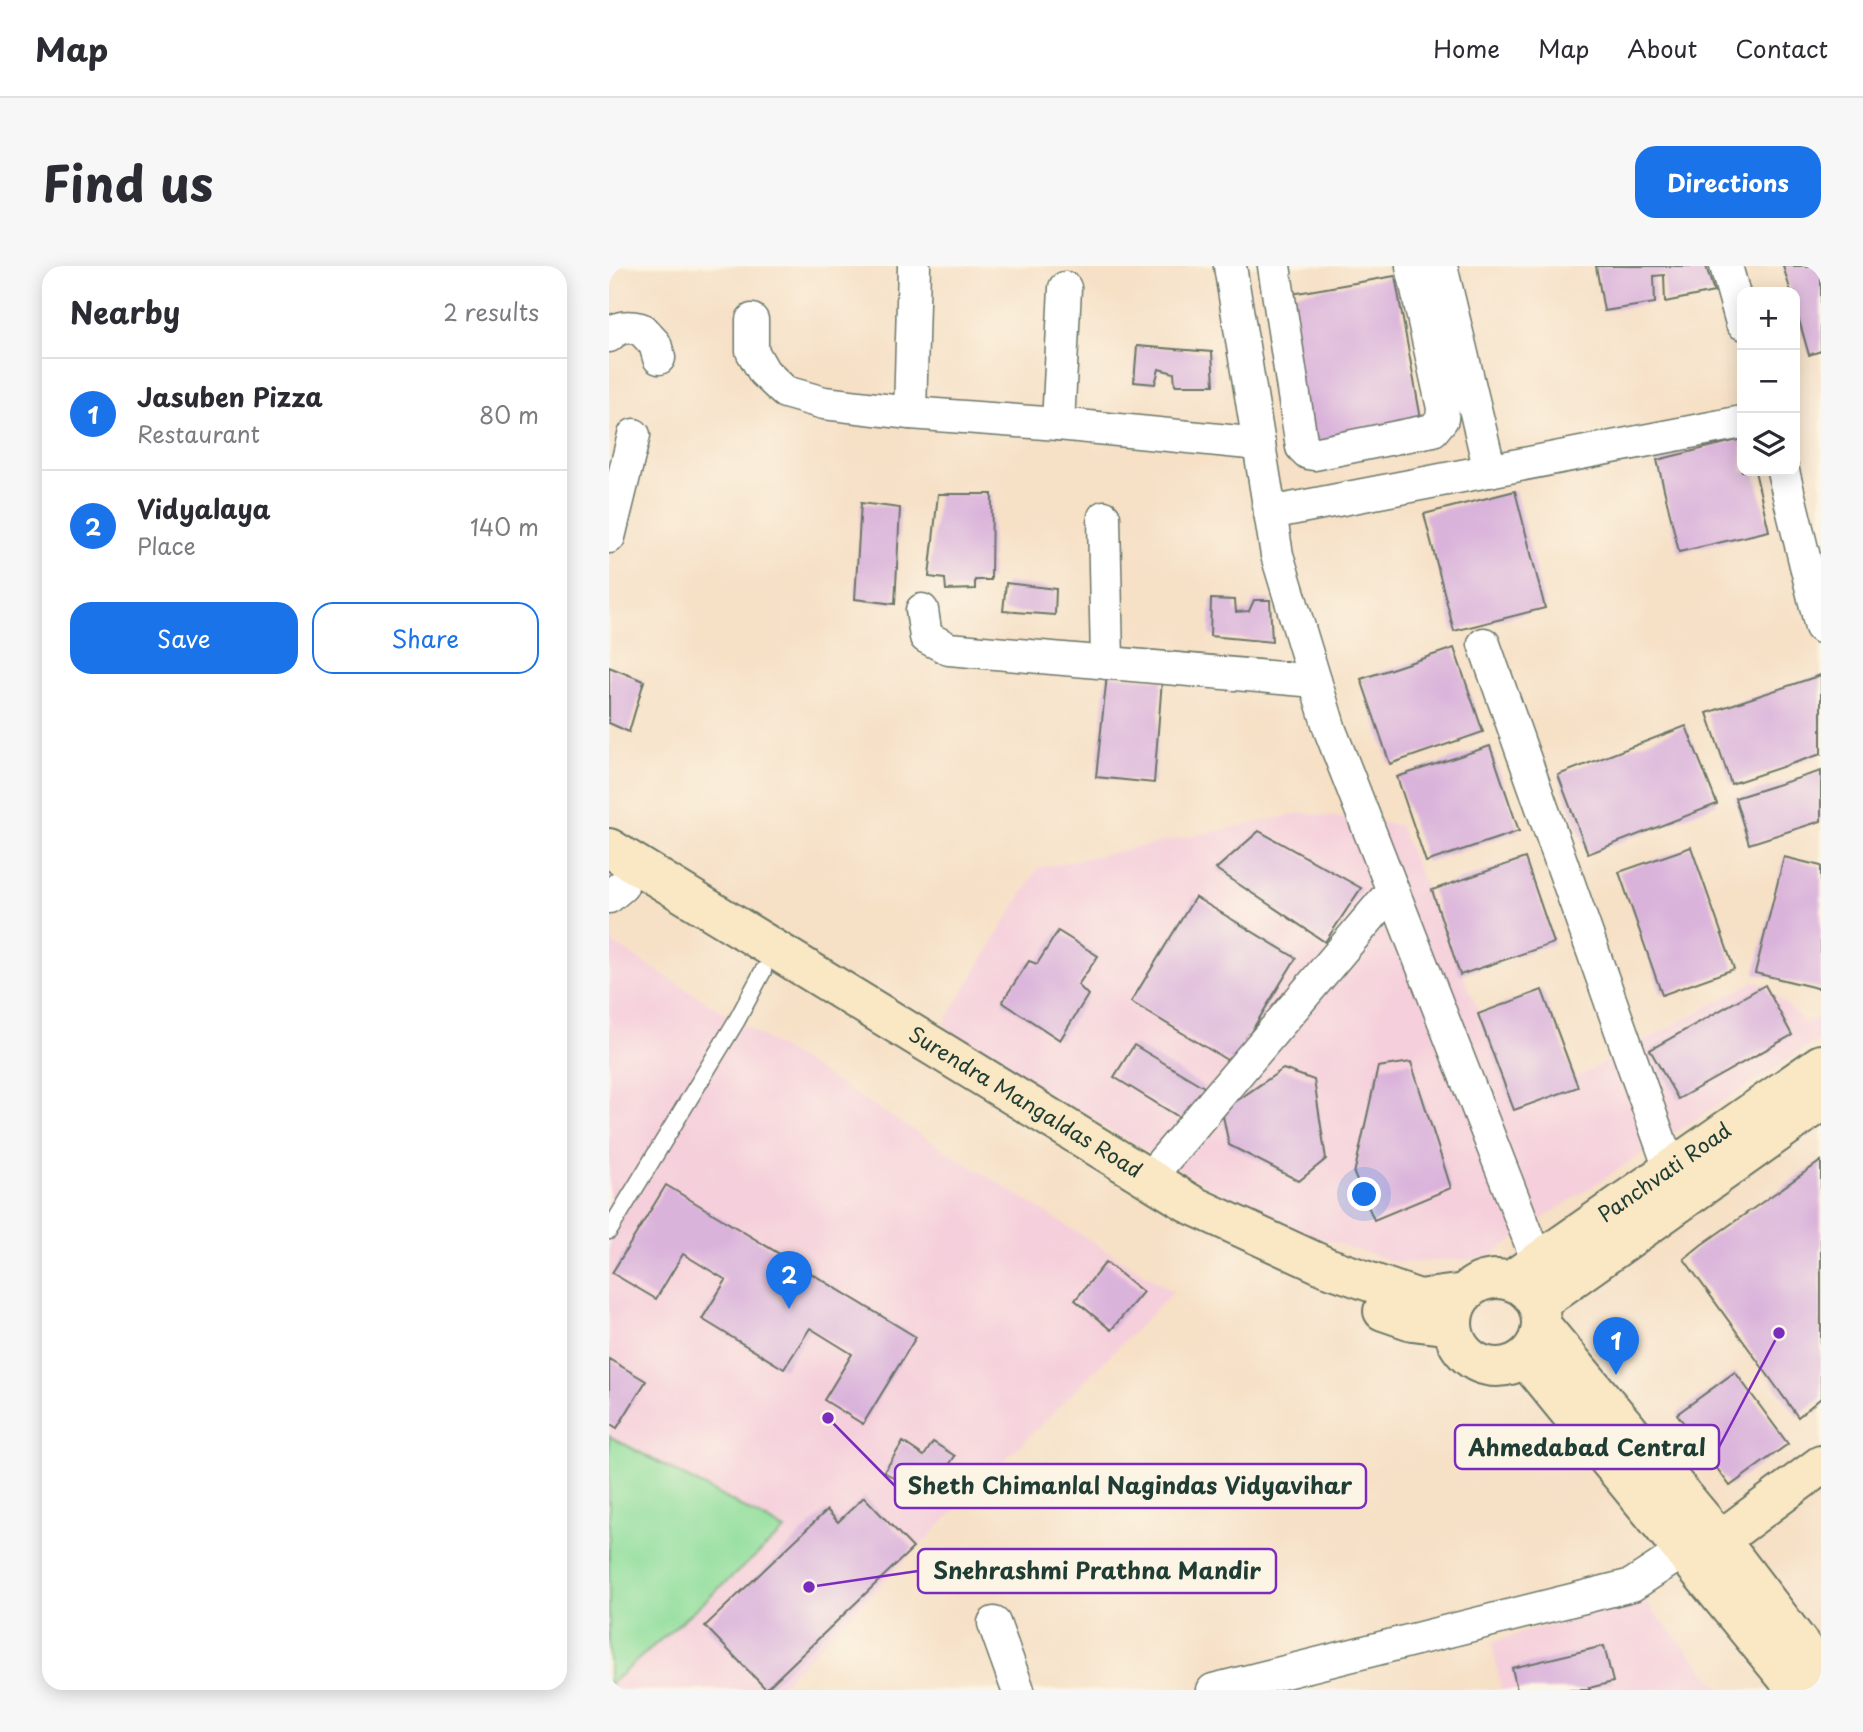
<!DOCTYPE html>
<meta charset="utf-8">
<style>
body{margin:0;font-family:"Playpen Sans",sans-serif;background:#f7f7f7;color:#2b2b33}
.controls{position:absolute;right:21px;top:21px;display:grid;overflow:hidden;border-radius:14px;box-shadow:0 4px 18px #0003}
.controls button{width:63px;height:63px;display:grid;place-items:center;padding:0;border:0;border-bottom:2px solid #e1e1e2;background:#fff;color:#2b2b33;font:35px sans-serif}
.you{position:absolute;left:756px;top:929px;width:24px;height:24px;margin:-18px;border:5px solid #fff;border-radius:50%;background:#1a73e8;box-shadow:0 0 0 10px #1a73e833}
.badge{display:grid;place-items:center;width:46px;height:46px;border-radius:50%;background:#1a73e8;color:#fff;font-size:23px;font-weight:700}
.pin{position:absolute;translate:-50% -58px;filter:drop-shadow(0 2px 4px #0008)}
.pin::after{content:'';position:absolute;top:37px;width:24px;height:21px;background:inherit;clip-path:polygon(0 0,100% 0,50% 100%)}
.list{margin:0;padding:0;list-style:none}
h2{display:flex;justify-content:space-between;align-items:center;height:91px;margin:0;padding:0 28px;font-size:30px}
h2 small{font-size:23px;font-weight:400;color:#7c7c81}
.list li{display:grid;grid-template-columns:46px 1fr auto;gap:21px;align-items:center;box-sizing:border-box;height:112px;padding:0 28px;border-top:2px solid #e1e1e2}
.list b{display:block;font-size:26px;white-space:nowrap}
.list p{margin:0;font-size:23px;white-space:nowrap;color:#7c7c81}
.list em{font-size:23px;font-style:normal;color:#7c7c81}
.actions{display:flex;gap:14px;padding:21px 28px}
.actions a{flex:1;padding:16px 0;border:2px solid #1a73e8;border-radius:21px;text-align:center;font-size:24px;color:#1a73e8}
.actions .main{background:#1a73e8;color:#fff}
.icon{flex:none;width:38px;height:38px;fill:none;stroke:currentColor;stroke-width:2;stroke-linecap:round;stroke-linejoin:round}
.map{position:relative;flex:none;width:1212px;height:1424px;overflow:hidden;border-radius:21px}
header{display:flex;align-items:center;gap:42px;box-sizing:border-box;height:98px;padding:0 35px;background:#fff;border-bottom:2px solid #e1e1e2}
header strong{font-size:33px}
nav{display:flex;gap:38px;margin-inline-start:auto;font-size:24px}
.intro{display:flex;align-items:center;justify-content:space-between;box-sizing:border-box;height:168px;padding:0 42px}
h1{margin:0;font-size:49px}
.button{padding:18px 32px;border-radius:21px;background:#1a73e8;color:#fff;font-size:24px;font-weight:700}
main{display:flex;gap:42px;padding:0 42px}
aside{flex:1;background:#fff;border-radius:21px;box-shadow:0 4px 18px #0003}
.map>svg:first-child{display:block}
.built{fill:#f5cfdb}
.green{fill:#90de9c;stroke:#588e68;stroke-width:2}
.building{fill:#dab3db}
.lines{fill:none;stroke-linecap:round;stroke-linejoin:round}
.lane-casing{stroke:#6a7667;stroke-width:19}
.street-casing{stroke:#6a7667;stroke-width:35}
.secondary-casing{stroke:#6a7667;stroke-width:42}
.lane{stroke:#fff;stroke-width:16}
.street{stroke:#fff;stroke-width:32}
.secondary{stroke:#fae7c3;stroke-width:38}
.labels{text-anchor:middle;stroke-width:7;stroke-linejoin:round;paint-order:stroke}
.street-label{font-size:21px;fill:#1f3d34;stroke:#fcf5e5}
.leader{fill:none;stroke:#7b2cbf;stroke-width:2.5}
.callout-dot{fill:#7b2cbf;stroke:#fcf5e5;stroke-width:2.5}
.callout{fill:#fcf5e5;stroke:#7b2cbf;stroke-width:2.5}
.callout-label{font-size:23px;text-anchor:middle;font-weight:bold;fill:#1f3d34}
</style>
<header>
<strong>Map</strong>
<nav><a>Home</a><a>Map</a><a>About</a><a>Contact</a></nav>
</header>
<div class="intro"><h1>Find us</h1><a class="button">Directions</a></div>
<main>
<aside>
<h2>Nearby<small>2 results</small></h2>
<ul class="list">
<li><span class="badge">1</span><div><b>Jasuben Pizza</b><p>Restaurant</p></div><em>80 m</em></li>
<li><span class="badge">2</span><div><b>Vidyalaya</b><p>Place</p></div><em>140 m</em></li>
</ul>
<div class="actions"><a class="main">Save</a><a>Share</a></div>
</aside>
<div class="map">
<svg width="1212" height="1424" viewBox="0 0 1212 1424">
<rect width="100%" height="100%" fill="#fcf5e5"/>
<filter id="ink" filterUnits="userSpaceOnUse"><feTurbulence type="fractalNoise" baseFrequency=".0143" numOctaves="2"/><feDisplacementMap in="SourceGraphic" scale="14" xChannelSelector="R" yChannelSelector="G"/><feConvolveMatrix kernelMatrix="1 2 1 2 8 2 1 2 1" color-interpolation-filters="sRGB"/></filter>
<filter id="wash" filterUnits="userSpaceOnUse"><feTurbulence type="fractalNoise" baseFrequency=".00686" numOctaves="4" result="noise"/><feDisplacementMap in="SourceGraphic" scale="28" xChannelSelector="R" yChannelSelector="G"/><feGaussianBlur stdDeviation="1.57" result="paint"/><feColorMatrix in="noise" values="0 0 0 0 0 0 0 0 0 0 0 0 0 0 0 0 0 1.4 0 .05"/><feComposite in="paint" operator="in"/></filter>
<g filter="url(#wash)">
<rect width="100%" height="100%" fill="#f6e0c6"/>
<g class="built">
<path d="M693,547L790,559L911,842L1146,715L1156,719L1197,757L1212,749V772L940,948L879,992L790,997L660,956L351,777L334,759L429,602Z"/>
<path d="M0,675L564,1026L167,1424H0Z"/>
<path d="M1032,1331L1113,1424H892L883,1376Z"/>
</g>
<path class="green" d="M0,1170L176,1264L0,1419Z"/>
<g id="blocks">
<g class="building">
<path d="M987,0H1097L1105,26L1056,36L1055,9L1045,10L1046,37L995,45Z"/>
<path d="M1174,0H1212V85L1200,89L1186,40V26H1182Z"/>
<path d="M786,10L814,164L698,183L671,30Z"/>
<path d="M528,80L603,86L605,119H566L565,107L550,103L546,118L525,116Z"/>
<path d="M1133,173V205H1146L1160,265L1070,286L1048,194Z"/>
<path d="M906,225L936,342L845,365L815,248Z"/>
<path d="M329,228H383L382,314H366V323L337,324L336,313L320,311Z"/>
<path d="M252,237L291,242L286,338L246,333Z"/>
<path d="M397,317L447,323L446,349L394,345Z"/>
<path d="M602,333L626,334L627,346L640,345L645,334H661L663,376L601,370Z"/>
<path d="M845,382L874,466L781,498L752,413Z"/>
<path d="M0,401L35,415L20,466L0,457Z"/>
<path d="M498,409L553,414L545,517L487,511Z"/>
<path d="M1212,409V488L1122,518L1098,447Z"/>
<path d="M1077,460L1108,538L979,588L949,509Z"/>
<path d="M881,480L910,565L817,596L788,511Z"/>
<path d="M1212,505V555L1140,578L1126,532Z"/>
<path d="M650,565L752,622L716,676L607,603Z"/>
<path d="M1082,581L1125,703L1053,729L1010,606Z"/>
<path d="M1175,591L1212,600V723L1146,707Z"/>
<path d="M916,592L945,677L851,709L823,624Z"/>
<path d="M586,631L687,692L623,797L522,736Z"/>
<path d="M449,665L489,690L469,719L479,729L451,774L393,736L420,695L428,698Z"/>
<path d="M1156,719L1183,769L1069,833L1041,784Z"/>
<path d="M933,724L969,821L905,844L869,748Z"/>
<path d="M525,779L595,821L575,854L505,811Z"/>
<path d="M802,796L842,922L765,954L745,908L769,801Z"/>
<path d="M674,803L705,814L717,893L690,915L620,879L613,845Z"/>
<path d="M1212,895V1132L1189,1151L1075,993L1092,979Z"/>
<path d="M57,919L307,1071L254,1158L215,1134L243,1088L201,1062L175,1103L93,1053L117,1014L74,988L47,1033L3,1007Z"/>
<path d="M497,996L534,1026L502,1064L466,1034Z"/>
<path d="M0,1093L37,1115L8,1162L0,1157Z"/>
<path d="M1126,1106L1179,1178L1121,1220L1068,1148Z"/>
<path d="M294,1176L315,1190L324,1176L346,1190L327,1218L302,1201L292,1216L275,1206Z"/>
<path d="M255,1231L304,1282L157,1423L96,1360L218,1244L229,1256Z"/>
<path d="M995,1380L1004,1416L980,1422L981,1424H908L903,1402Z"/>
</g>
</g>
</g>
<g filter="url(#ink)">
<use href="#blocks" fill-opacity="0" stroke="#6a7667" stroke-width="2"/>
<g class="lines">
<defs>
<path id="lane" d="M0,965L128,754L154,705"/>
<g id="street">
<path d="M621,0L668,289L721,464L929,996"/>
<path d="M665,0L693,181L699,187L705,188L824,164L833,153L834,142L803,0"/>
<path d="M832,0L881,205"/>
<path d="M1117,0L1133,57"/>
<path d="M143,54V85L155,106L176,126L215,137L301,147L449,158L650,178"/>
<path d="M0,70C9,60 19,60 32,63L46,78L50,92"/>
<path d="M301,147L305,0"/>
<path d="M449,158L456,22"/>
<path d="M1174,205L1212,361"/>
<path d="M661,247L1133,156"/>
<path d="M495,251L498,397"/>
<path d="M0,271L25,169"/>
<path d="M313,344L317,371L340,383L706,415"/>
<path d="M875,378L1061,903"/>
<path d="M0,631L13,620"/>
<path d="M540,912L783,625"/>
<path d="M385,1357L409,1424"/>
<path d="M604,1424L1023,1319L1075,1285"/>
</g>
<g id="secondary">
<path id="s1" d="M0,582L585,940L718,1001L810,1033L856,1027"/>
<circle cx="888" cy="1057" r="44"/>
<path id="s2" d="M901,1015L1212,798"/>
<path d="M928,1038L1212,836"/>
<path d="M774,1045L803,1055L844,1060"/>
<path d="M932,1059L1111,1274L1212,1406"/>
<path d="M916,1092L1188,1424"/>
<path d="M1111,1274L1212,1199"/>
</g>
</defs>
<use href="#lane" class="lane-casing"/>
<use href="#street" class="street-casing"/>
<use href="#secondary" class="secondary-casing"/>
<use href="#lane" class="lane"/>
<use href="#street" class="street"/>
<use href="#secondary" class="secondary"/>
</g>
</g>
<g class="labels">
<g class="street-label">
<text dy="7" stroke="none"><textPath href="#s1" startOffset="488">Surendra Mangaldas Road</textPath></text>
<text dy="7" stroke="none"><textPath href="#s2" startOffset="189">Panchvati Road</textPath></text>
</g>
</g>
<path class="leader" d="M1170 1067L1110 1181M219 1152L286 1220M200 1321L309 1305"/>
<g class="callout-dot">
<circle cx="1170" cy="1067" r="7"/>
<circle cx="219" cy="1152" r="7"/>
<circle cx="200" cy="1321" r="7"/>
</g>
<g class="callout">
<rect x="846" y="1159" width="264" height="44" rx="7"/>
<rect x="286" y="1198" width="471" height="44" rx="7"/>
<rect x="309" y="1283" width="358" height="44" rx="7"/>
</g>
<g class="callout-label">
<text x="978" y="1190">Ahmedabad Central</text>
<text x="521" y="1228">Sheth Chimanlal Nagindas Vidyavihar</text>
<text x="488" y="1313">Snehrashmi Prathna Mandir</text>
</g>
</svg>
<div class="controls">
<button>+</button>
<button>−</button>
<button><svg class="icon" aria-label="layers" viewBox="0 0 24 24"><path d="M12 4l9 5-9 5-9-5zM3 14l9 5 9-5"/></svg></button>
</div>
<div class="you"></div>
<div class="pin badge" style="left:1007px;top:1109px">1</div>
<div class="pin badge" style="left:180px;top:1043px">2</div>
</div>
</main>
